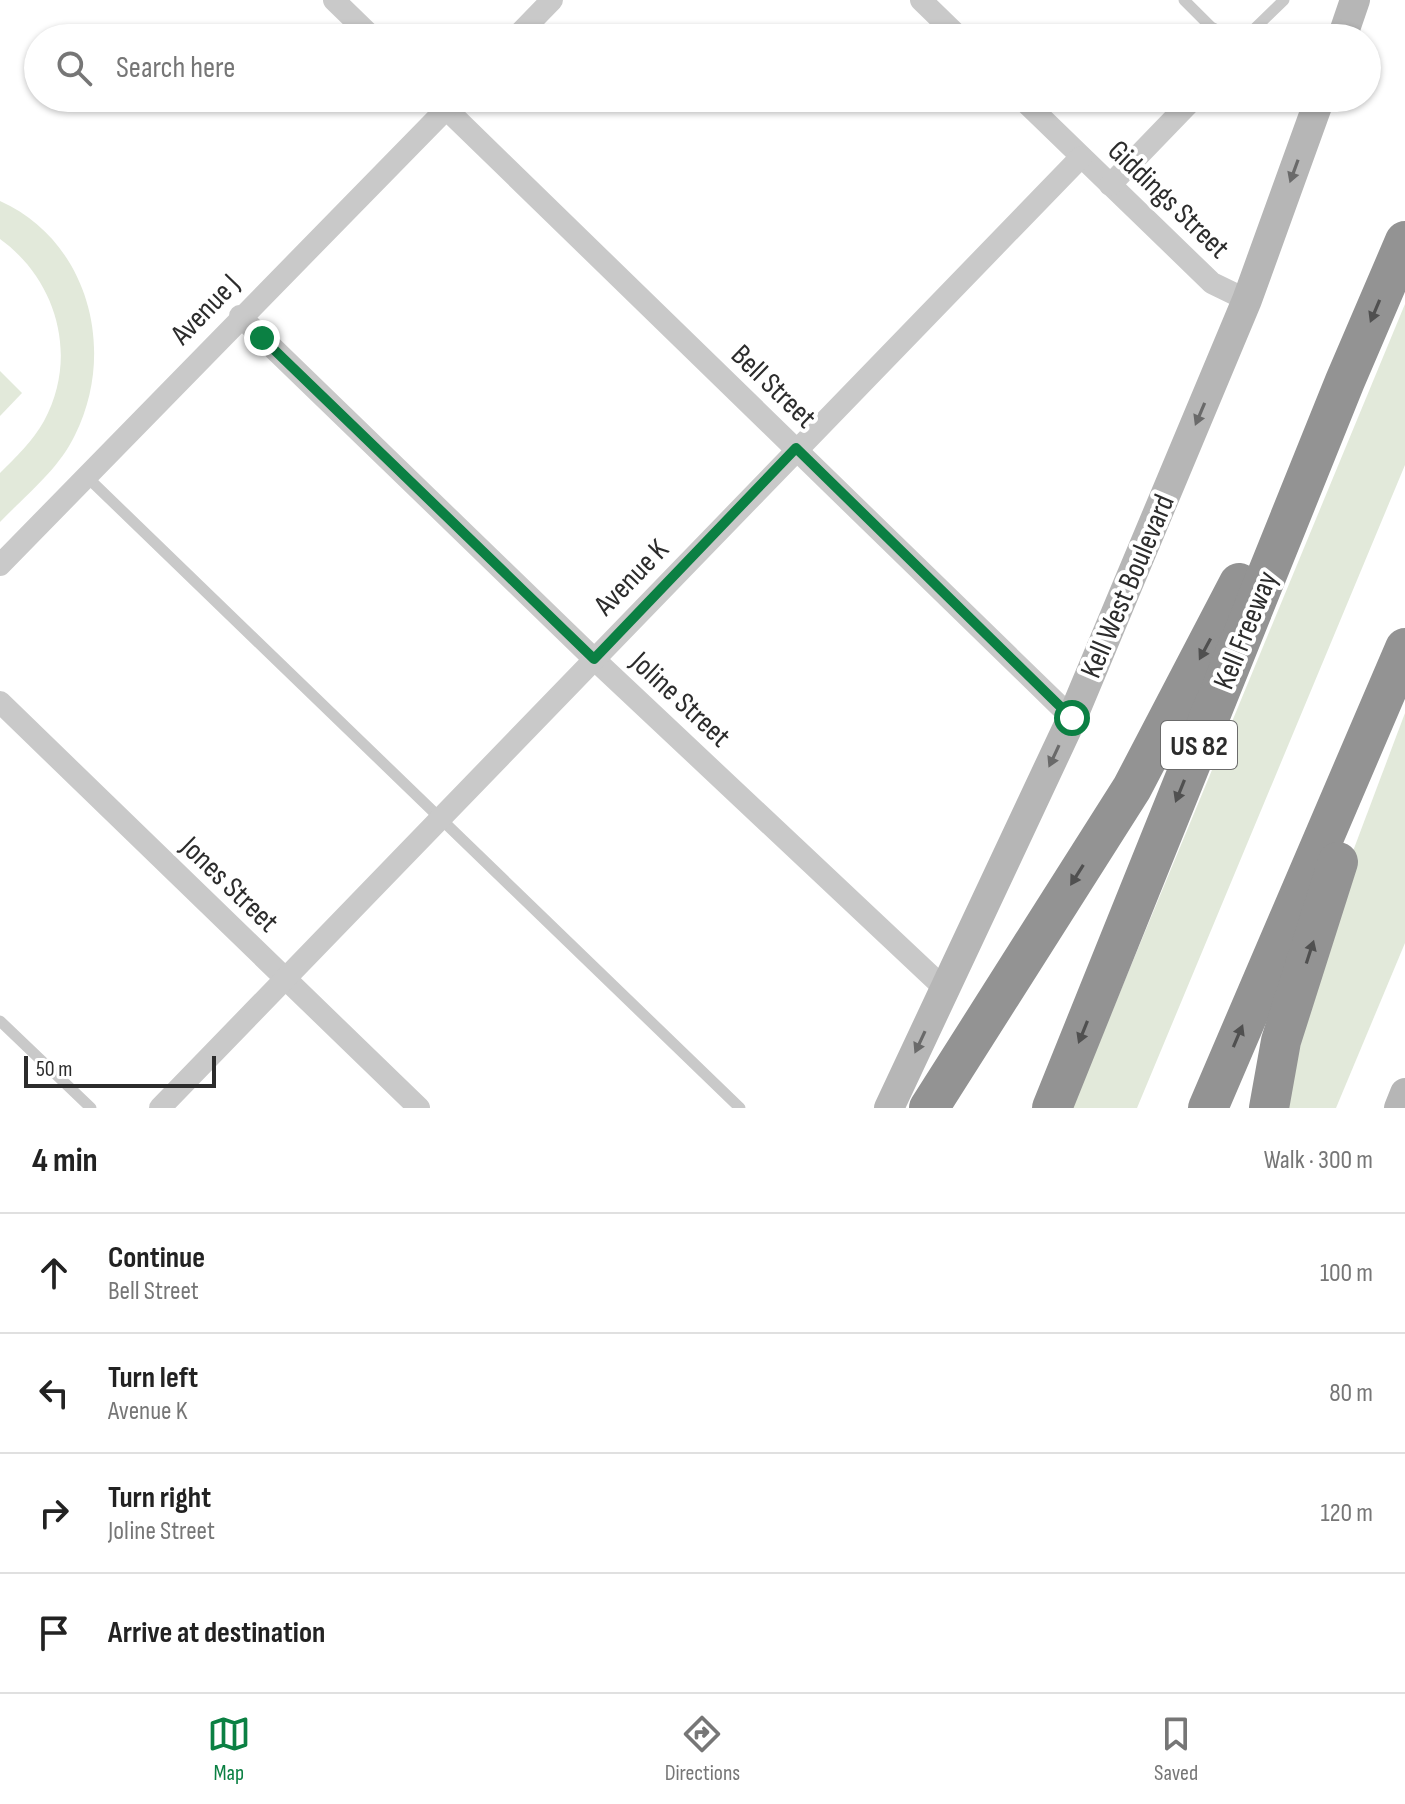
<!DOCTYPE html>
<meta charset="utf-8">
<style>
body{margin:0;font-family:"Sofia Sans Condensed",sans-serif;background:#f6f6f6;color:#222}
.scale{position:absolute;left:24px;bottom:20px;width:192px;box-sizing:border-box;padding-left:8px;border:4px solid #2c2c2c;border-top:0;font-size:22px;line-height:28px;white-space:nowrap;color:#2c2c2c;-webkit-text-stroke:6px #fff;paint-order:stroke}
.stop{position:absolute;width:24px;height:24px;margin:-18px;border:6px solid #0b8043;border-radius:50%;background:#fff}
.stop.end{background:#0b8043;border-color:#fff;box-shadow:0 2px 8px #0008}
.list{margin:0;padding:0;list-style:none}
h2{display:flex;justify-content:space-between;align-items:center;height:104px;margin:0;padding:0 32px;font-size:34px}
h2 small{font-size:26px;font-weight:400;color:#767676}
.list li{display:grid;grid-template-columns:52px 1fr auto;gap:24px;align-items:center;box-sizing:border-box;height:120px;padding:0 32px;border-top:2px solid #e0e0e0}
.list b{display:block;font-size:30px;white-space:nowrap}
.list p{margin:0;font-size:26px;white-space:nowrap;color:#767676}
.list em{font-size:26px;font-style:normal;color:#767676}
.icon{flex:none;width:44px;height:44px;fill:none;stroke:currentColor;stroke-width:2;stroke-linecap:round;stroke-linejoin:round}
.map{position:relative;flex:none;width:1405px;height:1108px;overflow:hidden}
.search{position:absolute;background:#fff;box-shadow:0 2px 6px #0004;left:24px;right:24px;top:24px;height:88px;display:flex;align-items:center;gap:20px;box-sizing:border-box;padding:0 28px;border-radius:44px;color:#767676;font-size:30px}
.sheet{height:584px;background:#fff}
nav{display:flex;justify-content:space-around;align-items:center;box-sizing:border-box;height:112px;border-top:2px solid #e0e0e0;background:#fff;font-size:22px;color:#767676}
nav a{display:grid;justify-items:center;gap:4px}
nav .on{color:#0b8043}
.map>svg:first-child{display:block}
.green{fill:#e2e9da}
.lines{fill:none;stroke-linecap:round;stroke-linejoin:round}
.service{stroke:#c9c9c9;stroke-width:11}
.minor{stroke:#c9c9c9;stroke-width:22}
.secondary{stroke:#b6b6b6;stroke-width:30}
.motorway{stroke:#939393;stroke-width:40}
.oneway{fill:#6a6a6a}
.oneway2{fill:#505050}
.route{stroke:#0b8043;stroke-width:10}
.labels{text-anchor:middle;stroke-width:8;stroke-linejoin:round;paint-order:stroke}
.shield{fill:#fff;stroke:#6b6b6b;stroke-width:2}
.shield-label{font-size:28px;font-weight:bold;fill:#2c2c2c}
.street-label{font-size:30px;fill:#2c2c2c;stroke:#fff}
</style>
<div class="map">
<svg width="1405" height="1108" viewBox="0 0 1405 1108">
<rect width="100%" height="100%" fill="#fff"/>
<g class="green">
<path d="M0,201C89,241 117,351 75,435C59,469 26,495 0,522V473C16,457 33,441 44,421C79,357 57,280 0,239Z"/>
<path d="M1405,304V465L1137,1108H1072Z"/>
<path d="M0,371L22,393L0,416Z"/>
<path d="M1405,713V943L1336,1108H1278L1344,875Z"/>
</g>
<g class="lines">
<g class="service">
<path d="M1184,0L1211,27L1233,38"/>
<path d="M1245,38L1284,0"/>
<path d="M86,476L740,1108"/>
<path d="M0,1021L91,1108"/>
</g>
<g class="minor">
<path d="M334,0L373,38"/>
<path d="M921,0L960,38"/>
<path d="M515,38L552,0"/>
<path d="M435,98L1072,718"/>
<path d="M1021,98L1212,283L1247,300"/>
<path d="M1110,185L1194,98"/>
<path d="M240,316L594,659L945,989"/>
<path d="M0,565L456,99"/>
<path d="M0,702L419,1108"/>
<path d="M160,1108L1081,157"/>
</g>
<g class="secondary">
<path d="M1342,38L1355,0"/>
<path d="M889,1108L1072,718L1247,300L1320,98"/>
<path d="M1399,1108L1405,1093"/>
</g>
<g class="motorway">
<path d="M929,1108L1132,788L1239,583"/>
<path d="M1052,1108L1345,381L1405,241"/>
<path d="M1208,1108L1405,648"/>
<path d="M1269,1108L1281,1041L1338,862"/>
</g>
</g>
<defs><path id="oneway-solid" d="M-6-.8H1V-3.2L6.5 0L1 3.2V.8H-6Z" transform="scale(2)"/></defs>
<g class="oneway">
<use href="#oneway-solid" transform="translate(1294 171) rotate(110)"/>
<use href="#oneway-solid" transform="translate(1200 414) rotate(113)"/>
<use href="#oneway-solid" transform="translate(1054 756) rotate(115)"/>
<use href="#oneway-solid" transform="translate(920 1042) rotate(115)"/>
</g>
<g class="oneway2">
<use href="#oneway-solid" transform="translate(1375 311) rotate(113)"/>
<use href="#oneway-solid" transform="translate(1205 649) rotate(118)"/>
<use href="#oneway-solid" transform="translate(1180 791) rotate(112)"/>
<use href="#oneway-solid" transform="translate(1077 875) rotate(122)"/>
<use href="#oneway-solid" transform="translate(1310 952) rotate(-72)"/>
<use href="#oneway-solid" transform="translate(1083 1032) rotate(112)"/>
<use href="#oneway-solid" transform="translate(1238 1036) rotate(-67)"/>
</g>
<g class="lines">
<path class="route" d="M262,338L594,659L796,448L1072,718"/>
</g>
<g class="labels">
<rect class="shield" x="1161" y="721" width="76" height="48" rx="6"/>
<g class="shield-label">
<text x="1199" y="755">US 82</text>
</g>
<g class="street-label">
<text transform="translate(1169 199) rotate(44)" y="10">Giddings Street</text>
<text transform="translate(205 309) rotate(-46)" y="10">Avenue J</text>
<text transform="translate(774 386) rotate(44)" y="10">Bell Street</text>
<text transform="translate(631 577) rotate(-46)" y="10">Avenue K</text>
<text transform="translate(1127 586) rotate(-67)" y="10">Kell West Boulevard</text>
<text transform="translate(1245 630) rotate(-68)" y="10">Kell Freeway</text>
<text transform="translate(681 699) rotate(43)" y="10">Joline Street</text>
<text transform="translate(230 884) rotate(44)" y="10">Jones Street</text>
</g>
</g>
</svg>
<div class="scale">50 m</div>
<div class="stop" style="left:1072px;top:718px"></div>
<div class="stop end" style="left:262px;top:338px"></div>
<div class="search"><svg class="icon" aria-label="search" viewBox="0 0 24 24"><circle cx="10" cy="10" r="6"/><path d="M15 15l6 6"/></svg>Search here</div>
</div>
<section class="sheet">
<h2>4 min<small>Walk · 300 m</small></h2>
<ul class="list">
<li><svg class="icon" aria-label="ahead" viewBox="0 0 24 24"><path d="M12 20V5M6 11l6-6 6 6"/></svg><div><b>Continue</b><p>Bell Street</p></div><em>100 m</em></li>
<li><svg class="icon" aria-label="left" viewBox="0 0 24 24"><path d="M17 20v-9H6M10 6l-5 5 5 5"/></svg><div><b>Turn left</b><p>Avenue K</p></div><em>80 m</em></li>
<li><svg class="icon" aria-label="right" viewBox="0 0 24 24"><path d="M7 20v-9h11M14 6l5 5-5 5"/></svg><div><b>Turn right</b><p>Joline Street</p></div><em>120 m</em></li>
<li><svg class="icon" aria-label="arrive" viewBox="0 0 24 24"><path d="M6 21V4h12l-3 4 3 4H6"/></svg><div><b>Arrive at destination</b></div></li>
</ul>
</section>
<nav>
<a class="on"><svg class="icon" aria-label="map" viewBox="0 0 24 24"><path d="M3 6l6-2 6 2 6-2v14l-6 2-6-2-6 2zM9 4v14M15 6v14"/></svg>Map</a>
<a><svg class="icon" aria-label="directions" viewBox="0 0 24 24"><path d="M12 3l9 9-9 9-9-9zM9 14v-3h6M13 9l2 2-2 2"/></svg>Directions</a>
<a><svg class="icon" aria-label="saved" viewBox="0 0 24 24"><path d="M7 4h10v16l-5-4-5 4z"/></svg>Saved</a>
</nav>
